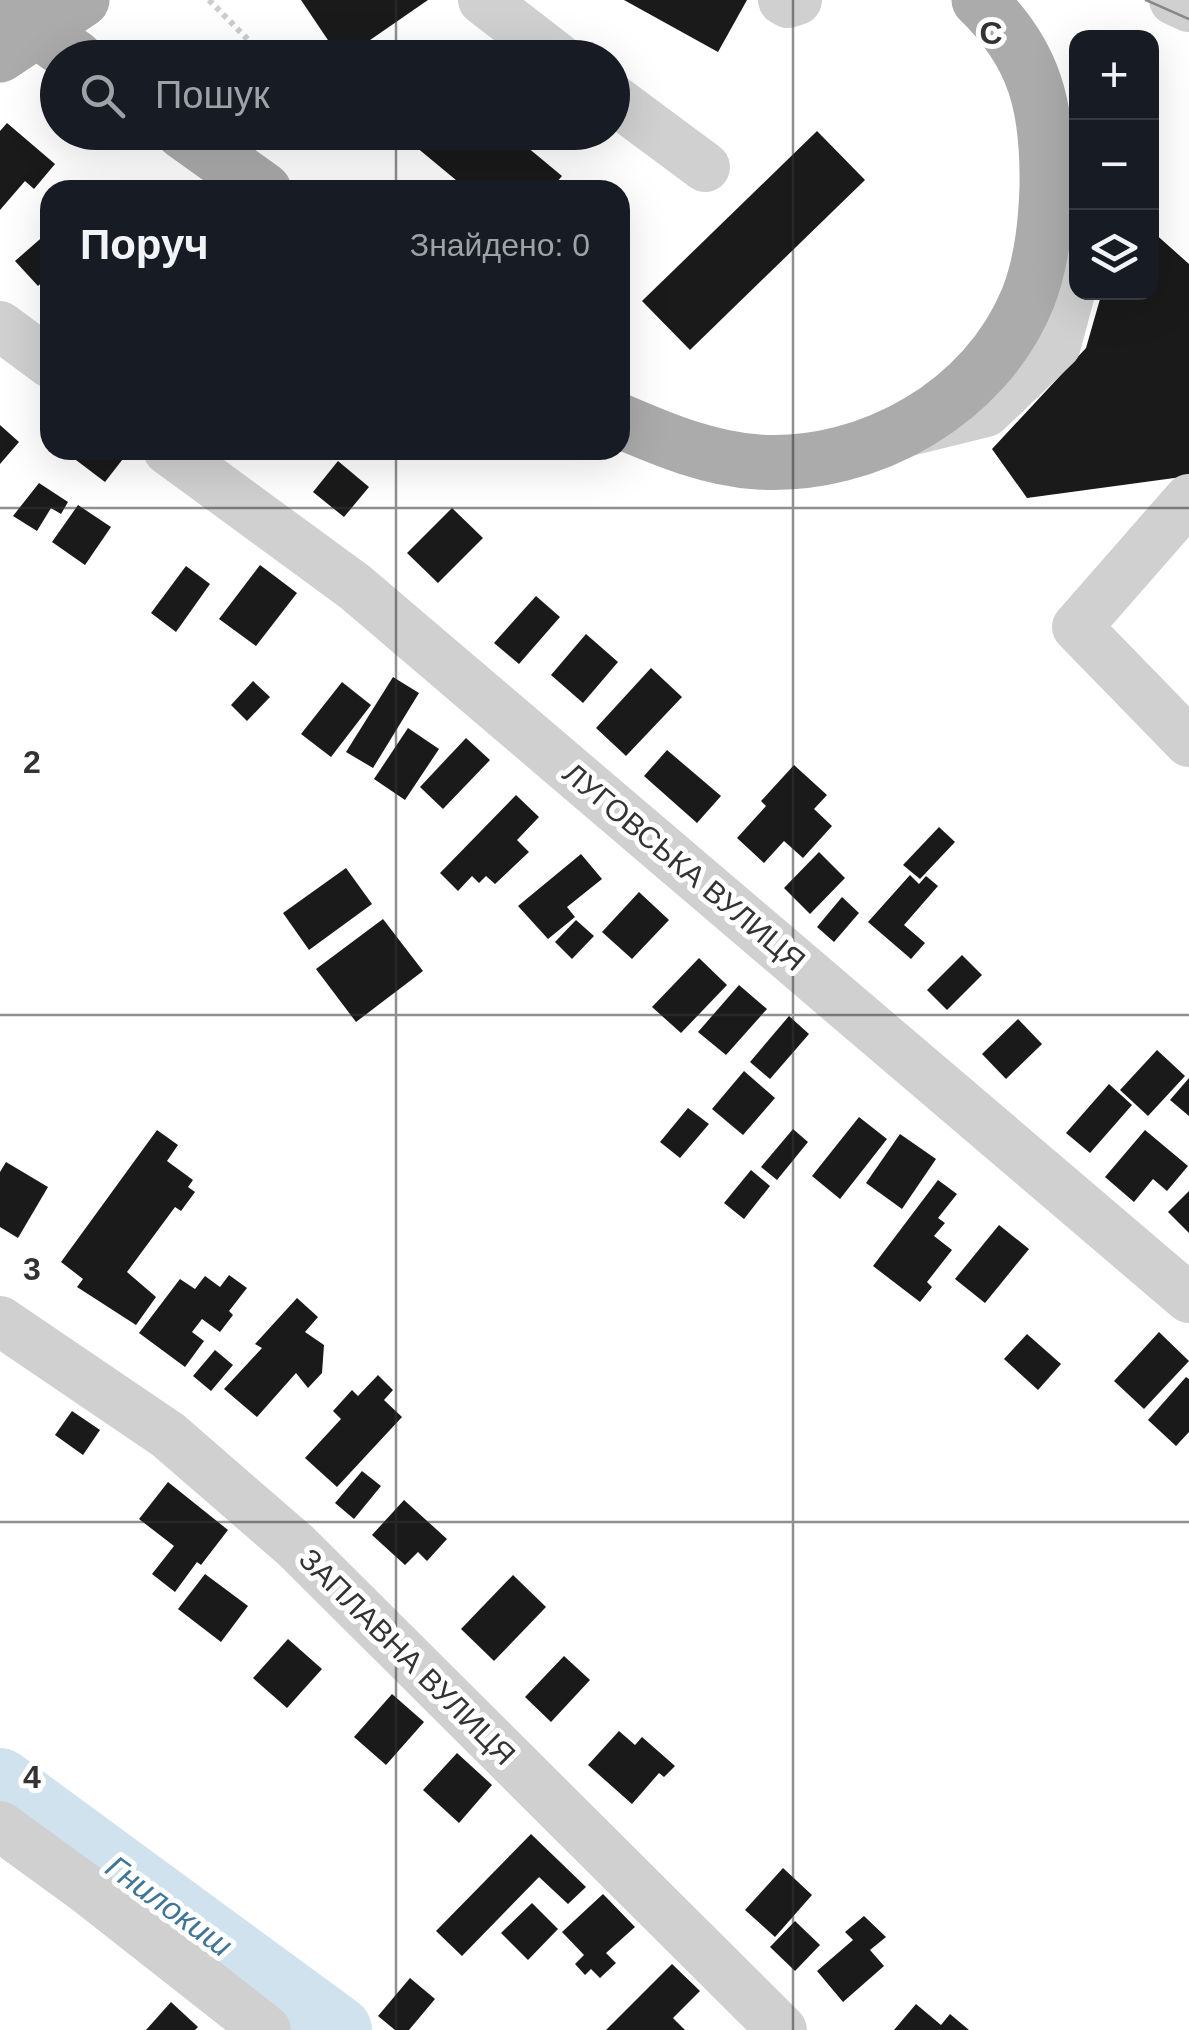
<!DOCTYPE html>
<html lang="uk">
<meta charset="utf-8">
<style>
body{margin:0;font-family:Arial,sans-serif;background:#242831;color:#f1f3f6}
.controls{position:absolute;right:30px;top:30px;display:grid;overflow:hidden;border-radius:20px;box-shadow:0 10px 40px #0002}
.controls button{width:90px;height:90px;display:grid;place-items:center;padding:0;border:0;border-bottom:2px solid #363941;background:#171b24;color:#f1f3f6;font:50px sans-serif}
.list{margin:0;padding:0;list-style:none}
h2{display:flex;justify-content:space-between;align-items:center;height:130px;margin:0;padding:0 40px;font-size:42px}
h2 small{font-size:32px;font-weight:400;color:#9ea1a6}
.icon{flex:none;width:55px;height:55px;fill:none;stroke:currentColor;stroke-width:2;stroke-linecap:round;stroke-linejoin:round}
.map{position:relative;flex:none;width:1189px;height:2030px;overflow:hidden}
.search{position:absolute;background:#171b24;box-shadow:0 10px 40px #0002;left:40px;top:40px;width:590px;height:110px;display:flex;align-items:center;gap:25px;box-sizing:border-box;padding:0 35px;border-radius:55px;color:#9ea1a6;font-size:38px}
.panel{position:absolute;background:#171b24;box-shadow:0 10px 40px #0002;left:40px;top:180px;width:590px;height:280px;border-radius:30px}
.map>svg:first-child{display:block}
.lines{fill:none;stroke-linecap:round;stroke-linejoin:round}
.river{stroke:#cfe2ee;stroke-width:68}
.building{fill:#1a1a1a}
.path{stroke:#cdcdcd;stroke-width:6;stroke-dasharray:5 5;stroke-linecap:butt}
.minor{stroke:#d0d0d0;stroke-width:50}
.major{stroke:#ababab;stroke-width:55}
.tram{stroke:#888;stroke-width:2.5}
.major-bridge{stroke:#ababab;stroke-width:55}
.grid{fill:none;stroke:#333;stroke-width:2.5;stroke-opacity:0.55}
.labels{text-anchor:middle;stroke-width:10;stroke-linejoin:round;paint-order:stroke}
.street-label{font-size:30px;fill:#333;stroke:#fff}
.water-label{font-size:32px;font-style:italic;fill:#3f7597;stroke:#fff}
.grid-label{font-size:32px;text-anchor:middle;font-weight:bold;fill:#333;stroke:#fff;stroke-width:10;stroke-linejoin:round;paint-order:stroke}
</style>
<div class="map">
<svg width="1189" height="2030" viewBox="0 0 1189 2030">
<rect width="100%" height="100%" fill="#fff"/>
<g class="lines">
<path class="river" d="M0,1782L338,2030"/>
</g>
<g class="building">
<path d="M301,0H428L344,58H340Z"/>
<path d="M624,0H747L718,52Z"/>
<path d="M7,123L55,164L34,189L25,181L0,210V131Z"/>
<path d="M817,131L865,180L690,350L642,301Z"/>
<path d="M398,132H509L562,176L550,190H468Z"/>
<path d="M1152,231L1189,264V476L1027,498L992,449L1086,348L1102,292H1152Z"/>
<path d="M47,233L50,236V275L38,286L15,261Z"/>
<path d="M0,425L19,442L0,464Z"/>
<path d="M84,450H120L126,455L105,482L76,460Z"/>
<path d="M338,461L369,487L344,517L313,492Z"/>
<path d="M39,483L68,502L61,514L51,508L37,531L13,516Z"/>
<path d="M78,505L111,527L85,565L52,542Z"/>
<path d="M452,508L483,538L438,583L407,553Z"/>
<path d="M260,565L297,593L256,646L219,619Z"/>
<path d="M186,566L210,584L176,632L151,613Z"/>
<path d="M536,596L560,617L519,664L494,643Z"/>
<path d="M586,634L618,662L583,703L551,675Z"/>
<path d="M651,668L682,697L626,756L596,728Z"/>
<path d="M393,677L419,693L373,768L346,752Z"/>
<path d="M253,681L270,697L247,721L231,705Z"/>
<path d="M342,682L371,705L331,757L301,734Z"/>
<path d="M408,728L439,749L405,800L374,779Z"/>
<path d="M466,738L490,760L443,809L420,787Z"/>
<path d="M667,750L721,796L697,823L644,776Z"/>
<path d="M794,765L827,795L814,809L832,826L803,858L784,841L764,863L737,838L766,806L761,801Z"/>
<path d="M516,795L539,817L517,840L529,852L495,884L486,876L479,883L472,876L458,891L440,873Z"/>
<path d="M939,827L955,842L920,879L903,865Z"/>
<path d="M819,852L845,878L810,914L784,888Z"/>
<path d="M581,854L602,879L567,907L575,917L548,939L518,906Z"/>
<path d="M346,868L372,904L309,950L283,913Z"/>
<path d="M910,875L919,884L926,876L938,886L904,925L925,943L911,959L868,922Z"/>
<path d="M639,892L669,920L632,959L602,932Z"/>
<path d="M842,897L859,913L834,942L817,927Z"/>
<path d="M383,919L423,971L356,1022L316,969Z"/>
<path d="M576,920L594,936L572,959L555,942Z"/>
<path d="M962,955L982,975L947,1010L927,990Z"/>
<path d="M699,958L727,985L681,1033L652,1007Z"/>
<path d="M739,985L767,1009L726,1055L698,1032Z"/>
<path d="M789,1016L809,1034L770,1079L750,1062Z"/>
<path d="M1018,1019L1042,1044L1006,1079L982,1054Z"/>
<path d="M1157,1050L1185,1076L1148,1116L1120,1090Z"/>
<path d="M744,1071L775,1098L743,1135L712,1109Z"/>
<path d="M1189,1078V1116L1170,1100Z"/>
<path d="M1109,1084L1132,1105L1090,1153L1066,1133Z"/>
<path d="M688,1108L709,1124L680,1158L660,1142Z"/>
<path d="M859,1117L887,1139L840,1199L812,1176Z"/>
<path d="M793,1129L808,1142L777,1180L761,1167Z"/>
<path d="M157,1130L178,1145L167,1161L193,1180L188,1187L195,1192L181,1211L175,1207L127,1272L156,1297L136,1325L77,1287L83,1279L61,1262Z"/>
<path d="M1145,1130L1188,1166L1167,1191L1153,1179L1134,1202L1105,1177Z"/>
<path d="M900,1134L936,1159L902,1209L866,1183Z"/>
<path d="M6,1162L48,1187L18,1238L0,1227V1172Z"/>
<path d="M751,1170L770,1186L744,1219L724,1203Z"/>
<path d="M938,1180L957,1194L938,1218L945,1223L934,1236L952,1250L927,1282L932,1287L920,1302L873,1266Z"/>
<path d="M1189,1191V1233L1168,1212Z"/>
<path d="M999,1225L1029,1249L985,1303L955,1279Z"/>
<path d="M229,1275L247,1288L229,1311L233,1315L220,1332L202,1319L192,1332L204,1341L185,1367L139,1333L180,1279L195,1289L205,1276L220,1287Z"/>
<path d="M297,1298L318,1317L305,1332L324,1345L322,1373L308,1388L296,1373L257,1417L224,1389L262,1348L255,1344Z"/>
<path d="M1159,1332L1189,1361L1144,1409L1114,1381Z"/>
<path d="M1027,1334L1061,1364L1038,1390L1004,1359Z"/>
<path d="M215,1350L233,1365L211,1391L193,1376Z"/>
<path d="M378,1375L393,1390L384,1400L402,1417L337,1487L305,1458L341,1419L333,1411L352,1390L358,1396Z"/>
<path d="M1186,1377L1189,1379V1432L1176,1446L1148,1420Z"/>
<path d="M72,1411L100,1430L83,1455L55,1435Z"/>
<path d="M362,1471L381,1486L354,1519L335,1503Z"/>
<path d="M168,1482L228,1530L201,1565L197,1562L175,1592L152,1574L174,1546L139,1519Z"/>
<path d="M404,1500L447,1539L427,1561L418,1552L405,1565L372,1535Z"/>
<path d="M205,1574L248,1606L221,1642L178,1609Z"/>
<path d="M513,1575L546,1607L494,1661L461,1629Z"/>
<path d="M288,1639L322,1669L287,1708L253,1678Z"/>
<path d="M564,1656L590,1680L551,1722L525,1697Z"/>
<path d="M392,1694L424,1722L386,1765L354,1737Z"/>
<path d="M619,1731L635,1745L642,1737L675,1766L664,1777L659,1773L632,1804L588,1765Z"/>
<path d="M457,1753L492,1785L459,1823L423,1790Z"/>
<path d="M531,1834L586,1887L568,1904L539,1877L462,1956L436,1931Z"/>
<path d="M783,1868L812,1895L775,1937L745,1910Z"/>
<path d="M603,1894L635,1927L606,1953L616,1963L600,1978L591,1969L585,1975L575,1964L584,1955L562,1932Z"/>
<path d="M532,1903L558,1929L528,1960L501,1933Z"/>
<path d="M864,1916L886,1937L870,1950L884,1966L843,2002L817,1971L853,1940L845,1932Z"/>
<path d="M795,1921L820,1945L795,1971L770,1947Z"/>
<path d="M672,1964L700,1991L673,2018L685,2030H606Z"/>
<path d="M410,1978L435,1999L409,2030H395L378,2016Z"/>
<path d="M171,2002L198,2027L195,2030H146Z"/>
<path d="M916,2004L941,2025L950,2014L969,2030H894Z"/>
</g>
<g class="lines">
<path class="path" d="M209,0L266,58"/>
<g class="minor">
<path d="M483,0L558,58"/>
<path d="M783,0L788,3L797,0"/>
<path d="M1174,0L1189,7"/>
<path d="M612,98L705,167"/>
<path d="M0,326L50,363"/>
<path d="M909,431L986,412L1056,345L1074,278L1046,213"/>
<path d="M168,450L355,587L1189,1298"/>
<path d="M1189,499L1077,627L1189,742"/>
<path d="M0,1321L168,1435L296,1546L782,2030"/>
<path d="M0,1826L88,1890L266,2030"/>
</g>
<g class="major">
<path d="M0,55L82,0"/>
<path d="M183,132L264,190"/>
<path d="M620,421C664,440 710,459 758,462C869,469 986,402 1028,298C1042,262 1046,224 1047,186C1048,108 1036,55 979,0"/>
</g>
<g class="tram">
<path d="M1146,0L1189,19"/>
<path d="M0,4L7,0"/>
</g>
<path class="major-bridge" d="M0,4L76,58"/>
</g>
<path class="grid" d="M396,0V58M793,0V2030M396,132V190M396,450V2030M0,508H1189M0,1015H1189M0,1522H1189"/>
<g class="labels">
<g class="street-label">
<text transform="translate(684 867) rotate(40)" y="10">ЛУГОВСЬКА ВУЛИЦЯ</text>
<text transform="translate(407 1657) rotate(45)" y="10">ЗАПЛАВНА ВУЛИЦЯ</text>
</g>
<g class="water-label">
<text transform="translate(169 1906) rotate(36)" y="11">Гнилокиш</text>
</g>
</g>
<g class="grid-label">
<text x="991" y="44">C</text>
<text x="32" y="773">2</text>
<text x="32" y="1280">3</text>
<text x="32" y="1788">4</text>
</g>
</svg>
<div class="controls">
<button>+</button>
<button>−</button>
<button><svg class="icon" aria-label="layers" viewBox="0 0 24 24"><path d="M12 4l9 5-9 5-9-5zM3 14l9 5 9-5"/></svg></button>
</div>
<div class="search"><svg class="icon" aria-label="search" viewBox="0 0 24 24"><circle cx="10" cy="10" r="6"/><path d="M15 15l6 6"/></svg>Пошук</div>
<section class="panel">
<h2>Поруч<small>Знайдено: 0</small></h2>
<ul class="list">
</ul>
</section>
</div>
